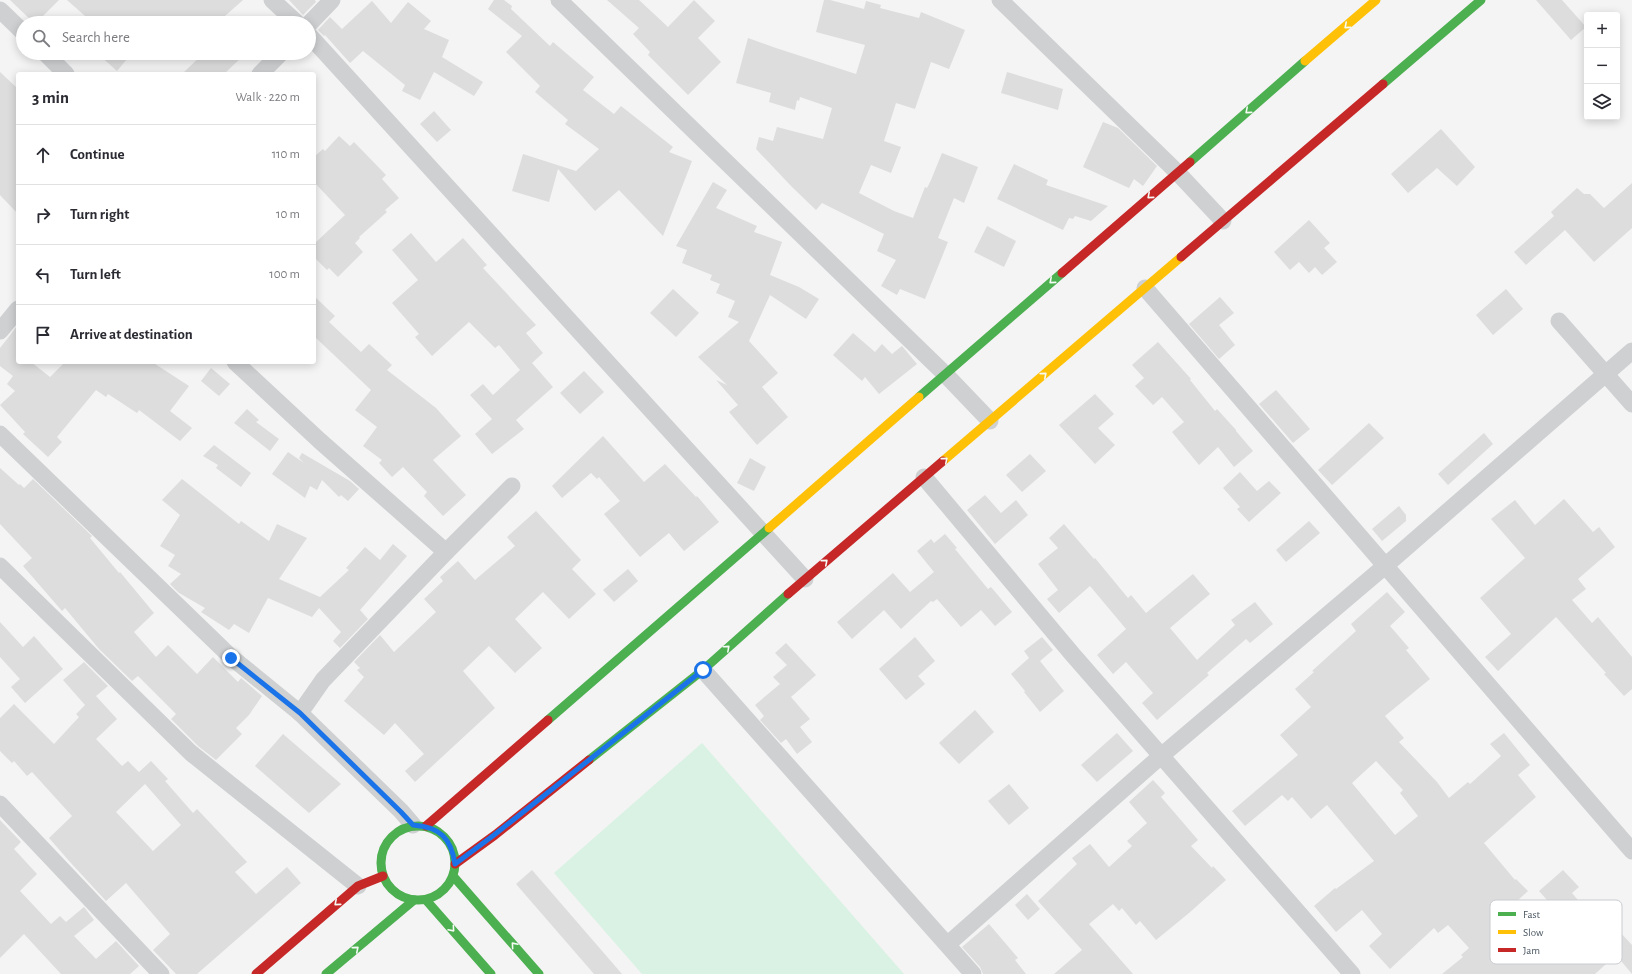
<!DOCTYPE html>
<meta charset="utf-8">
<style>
body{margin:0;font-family:"Alegreya Sans",sans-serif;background:#f7f7f7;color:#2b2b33}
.controls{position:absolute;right:12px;top:12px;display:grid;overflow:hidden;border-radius:4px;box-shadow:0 2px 10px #0003}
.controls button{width:36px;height:36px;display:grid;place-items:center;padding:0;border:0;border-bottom:1px solid #e1e1e2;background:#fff;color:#2b2b33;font:20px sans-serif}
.stop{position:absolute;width:12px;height:12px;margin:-9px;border:3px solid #1a73e8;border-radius:50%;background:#fff}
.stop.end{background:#1a73e8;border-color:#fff;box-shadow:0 1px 4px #0008}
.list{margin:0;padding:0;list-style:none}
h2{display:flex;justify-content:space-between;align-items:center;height:52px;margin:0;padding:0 16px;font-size:17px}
h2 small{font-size:13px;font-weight:400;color:#7c7c81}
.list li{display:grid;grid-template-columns:26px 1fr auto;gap:12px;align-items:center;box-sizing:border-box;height:60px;padding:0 16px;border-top:1px solid #e1e1e2}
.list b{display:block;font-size:15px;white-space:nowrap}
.list em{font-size:13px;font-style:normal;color:#7c7c81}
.icon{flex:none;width:22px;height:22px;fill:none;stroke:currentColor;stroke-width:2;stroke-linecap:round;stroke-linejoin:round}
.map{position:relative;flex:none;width:1632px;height:974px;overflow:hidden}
.search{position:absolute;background:#fff;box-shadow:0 2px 10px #0003;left:16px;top:16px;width:300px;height:44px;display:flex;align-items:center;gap:10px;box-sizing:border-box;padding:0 14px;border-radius:22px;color:#7c7c81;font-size:15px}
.panel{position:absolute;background:#fff;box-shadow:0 2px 10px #0003;left:16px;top:72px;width:300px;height:292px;border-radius:4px}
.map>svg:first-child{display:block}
.green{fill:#d9f2e3}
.building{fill:#ddddde;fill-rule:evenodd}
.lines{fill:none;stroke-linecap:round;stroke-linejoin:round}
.street{stroke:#ced0d2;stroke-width:17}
.fast{stroke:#4caf50;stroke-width:9}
.slow{stroke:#ffc107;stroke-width:9}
.jam{stroke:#c62828;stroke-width:9}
.oneway{stroke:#f6fbf6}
.route{stroke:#1a73e8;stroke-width:5}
.key{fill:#fff;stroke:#c9ccd0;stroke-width:1}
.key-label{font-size:11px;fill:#4a5661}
</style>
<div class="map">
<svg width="1632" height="974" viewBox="0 0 1632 974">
<rect width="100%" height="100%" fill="#f4f4f4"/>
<path class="green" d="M702,743L904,974H642L554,873Z"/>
<g class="building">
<path d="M10,0H59L36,23H34Z"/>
<path d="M67,0H243L217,23H93Z"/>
<path d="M289,0H315L316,2L303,15Z"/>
<path d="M494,0H504L512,6L511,9L550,46L553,42L594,77L583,90L614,114L621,106L673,147L669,152L692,161L663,236L619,190L595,211L558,169L549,202L512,191L523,154L576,171L599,149L565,124L568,120L535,92L540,86L506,52L522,36L488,9Z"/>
<path d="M607,0H639L668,27L694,0L715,21L698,38L721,62L688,95L648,55L650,52L633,34L639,28Z"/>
<path d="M824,0H830L864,9L866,1L881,5L880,8L919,18L921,12L965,30L949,69L931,62L915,109L896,103L884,141L901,147L891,173L871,165L859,193L894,211L913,218L925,187L927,188L931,180L942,153L978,167L964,203L954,198L938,238L948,242L925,299L900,289L897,295L881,286L896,260L877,251L884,234L822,203L816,210L792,187L756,149L759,137L773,141L777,127L823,139L832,108L800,97L799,101L797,100L795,110L769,102L771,93L736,83L748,38L776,48L856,74L865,45L816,32Z"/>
<path d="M1536,0H1562L1586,27L1571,40Z"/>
<path d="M372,1L391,23L408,2L431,21L424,29L449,40L442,57L483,82L474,96L434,72L420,100L402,91L405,85L363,51L350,63L325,35L324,36L318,30L330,17L342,29Z"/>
<path d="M97,53H132L117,71Z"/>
<path d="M204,53H246L224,74H182Z"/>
<path d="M0,72L18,89V214L0,195Z"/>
<path d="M1007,72L1063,89L1058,110L1001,93Z"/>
<path d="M434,111L451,130L437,142L420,124Z"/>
<path d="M1103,122L1118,128L1157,166L1143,186L1134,179L1129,188L1083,167Z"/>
<path d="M1441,129L1475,167L1457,186L1437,168L1408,193L1391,174Z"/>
<path d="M339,136L350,146L354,142L386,175L382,179L399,198L385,210L387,212L359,237L360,238L355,243L363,252L338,277L329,268L327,270L314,257V244L345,215L314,182V157L323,149L325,151Z"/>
<path d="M1014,164L1048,180L1046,185L1108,206L1091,221L1075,216L1073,219L1069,218L1063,230L997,199Z"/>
<path d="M713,182L727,190L716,208L757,226L754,232L782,242L770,275L799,287L819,299L806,319L770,295L749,341L778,373L762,387L788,417L757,445L729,412L738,405L716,380L727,385L698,357L739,322L728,317L735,301L716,293L720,284L710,280L712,275L682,263L687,250L676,246Z"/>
<path d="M1632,183V228L1594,262L1565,230L1526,265L1514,252L1554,216L1551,212L1577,188L1584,194H1590L1604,208Z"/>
<path d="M1309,220L1330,243L1324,248L1337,262L1322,275L1315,267L1309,273L1299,262L1290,270L1274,252Z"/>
<path d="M987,226L1016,241L1004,267L974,252Z"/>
<path d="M411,233L436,262L463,238L487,265L483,268L536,325L526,333L543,353L532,363L553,387L516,420L524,429L492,454L475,434L492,419L470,395L483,384L493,395L520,370L499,345L495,348L469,322L432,356L415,337L419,334L392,303L418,280L392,250Z"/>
<path d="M673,289L699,313L676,337L650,313Z"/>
<path d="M1506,289L1523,309L1493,335L1476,315Z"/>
<path d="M314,296L335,316L329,322L361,352L369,344L392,365L387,370L436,408L461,436L433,460L466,495L443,516L424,496L427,492L403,467L392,477L379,463L382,460L363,446L377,427L355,410L371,390L315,337L314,338Z"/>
<path d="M1220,297L1234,313L1219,325L1235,345L1219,359L1189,324Z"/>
<path d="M18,325V362H31L50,377L65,362H152L189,386L170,411L192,428L180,441L139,410L137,413L108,394L106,397L96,390L57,437L62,442L48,457L23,434L25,432L0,405L15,391L7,384L13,376L0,366V348Z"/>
<path d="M853,333L875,352L882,344L892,354L902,346L917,364L879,394L865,377L862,381L833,355Z"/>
<path d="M1158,342L1191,379L1190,380L1215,411L1217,409L1236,430V431L1253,451L1234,467L1218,447L1199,465L1172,432L1184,422L1162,397L1153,405L1135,386L1144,378L1132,365Z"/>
<path d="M211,368L230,384L219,396L201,381Z"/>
<path d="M584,371L604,392L580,414L560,393Z"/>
<path d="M1276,390L1310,429L1293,443L1259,404Z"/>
<path d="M1095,394L1114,414L1098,428L1115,445L1095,464L1059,425Z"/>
<path d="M247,409L259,420L256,422L279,439L270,451L234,423Z"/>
<path d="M1369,423L1384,438L1332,485L1318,470Z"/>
<path d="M1484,433L1493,444L1448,485L1438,474Z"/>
<path d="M603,436L644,482L665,464L696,497L697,496L719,522L684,551L669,533L640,557L604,514L620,501L599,477L597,479L591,473L562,498L552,486Z"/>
<path d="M214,445L251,473L241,487L216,468L218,465L203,456Z"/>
<path d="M288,452L304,463L299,458L302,453L350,481L359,489L348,501L341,495L339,497L322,480L317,490L310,486L305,498L272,474Z"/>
<path d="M1030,454L1046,471L1022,492L1006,475Z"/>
<path d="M750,458L766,467L754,491L737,483Z"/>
<path d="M0,468L19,485L20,484L24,488L33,479L92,536L90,538L119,573L120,572L154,613L134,632L156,657L168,645L197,674L213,657L238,682L241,678L262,696L249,715L236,728L242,734L216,760L198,746L171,719L176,714L138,676L132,681L99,649L65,608L62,611L23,566L32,558L0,524Z"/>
<path d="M1240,472L1257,491L1269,481L1281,493L1249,522L1237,509L1240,507L1223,488Z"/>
<path d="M182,479L239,524L241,521L269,541L277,524L307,538L279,579L320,597L349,570L346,568L365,547L380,560L393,544L407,556L360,610L368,619L340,648L333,641L341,632L319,608L312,617L268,598L249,633L234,624L229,630L201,612L205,608L179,593L170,584L181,574L168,566L175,555L160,546L180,515L162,500Z"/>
<path d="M985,495L1001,513L1016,500L1028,515L995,544L967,510Z"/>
<path d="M1564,499L1593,532L1599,527L1615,547L1578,579L1586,589L1572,600L1592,623L1598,617L1632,657V689L1624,696L1604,674L1606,673L1556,617L1498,671L1485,657L1511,634L1480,598L1525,558L1491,519L1515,500L1535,525Z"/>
<path d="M1399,506L1406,515V521L1382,541L1372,529Z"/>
<path d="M536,511L581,560L572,569L596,594L569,619L543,592L515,619L542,648L515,673L489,646L463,671L495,708L415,782L405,771L424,754L395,723L384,735L344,701L364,677L357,670L360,668L354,662L380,635L394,652L436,612L424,599L443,581L440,577L458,561L475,580L515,546L507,537Z"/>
<path d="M1309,521L1320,533L1286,562L1276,550Z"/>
<path d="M1064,524L1094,559L1095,558L1128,598L1131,595L1146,613L1193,574L1210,594L1170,628L1197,660L1235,625L1231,620L1255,602L1273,624L1250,643L1246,639L1207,673L1209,675L1157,720L1142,703L1153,693L1126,662L1113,674L1097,655L1126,629L1090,586L1059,613L1047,599L1058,590L1038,564L1058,548L1049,538Z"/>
<path d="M945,534L957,548L955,549L988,589L991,587L1012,612L995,626L981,610L961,627L937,599L933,602L931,601L901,629L884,610L852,639L837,622L893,573L910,592L934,572L917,551L931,539L934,543Z"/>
<path d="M628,569L638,581L614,602L603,590Z"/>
<path d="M1387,592L1405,612L1390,626L1409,648L1406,650L1430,679L1385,716L1404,738L1399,742L1437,782L1449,798L1468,782L1470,784L1501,756L1490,744L1504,733L1530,765L1518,775L1536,797L1484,843L1515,880L1516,879L1528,891L1503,914L1523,935L1554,908L1539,891L1563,870L1579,887L1572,893L1598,924L1606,917L1632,945V974L1616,955L1595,974H1442L1463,957L1461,955L1469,948L1448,925L1438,933L1434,928L1390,969L1369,946L1382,934L1362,910L1336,932L1314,906L1335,888L1336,889L1374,861L1327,805L1311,819L1292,797L1288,801L1282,795L1245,826L1232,811L1298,755L1280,735L1311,707L1295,689L1314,672L1312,671L1356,631L1351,624ZM1376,761L1403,790L1400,793L1418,816L1395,835L1352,783Z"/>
<path d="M0,622L23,647L34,636L63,669L25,703L11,687L20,679L0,657Z"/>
<path d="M915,637L935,661L918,676L925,684L906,700L879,669Z"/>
<path d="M1042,637L1053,650L1040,661L1064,691L1040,712L1024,692L1025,691L1011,674L1029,658L1024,651Z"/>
<path d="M786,643L816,675L791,697L810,719L800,727L812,742L797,754L786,739L781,743L760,720L764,716L755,705L780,684L773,677L787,665L775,653Z"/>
<path d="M84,662L108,686L96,696L117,719L96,739L122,766L128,761L139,772L151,761L168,779L165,781L193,813L197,809L247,862L235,872L256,894L287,867L301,883L197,974H176L153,950L170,934L126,883L106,901L70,862L49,838L72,816L32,772L27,776L14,761L12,763L0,751V718L14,704L54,744L79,717L76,714L85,705L63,680ZM145,784L181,825L153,851L116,812Z"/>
<path d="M975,710L994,732L959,764L939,743Z"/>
<path d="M1117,733L1133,751L1097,782L1081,765Z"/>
<path d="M283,734L341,784L309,813L255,766Z"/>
<path d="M1153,780L1165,793L1161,797L1198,840L1191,846L1212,868L1213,866L1226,880L1189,913L1156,940L1140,921L1136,925L1122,908L1119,911L1113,904L1089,924L1133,974H1054L1082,950L1038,901L1077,864L1072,858L1090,844L1109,867L1132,846L1127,841L1147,823L1129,802Z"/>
<path d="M1009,784L1029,808L1009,825L988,801Z"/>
<path d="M0,820L21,842L14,849L37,874L20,891L51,924L60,916L66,922L84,907L94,920L74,936L96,959L116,941L139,966L130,974H61L24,934L0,958Z"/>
<path d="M532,870L622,974H594L516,884Z"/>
<path d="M1027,894L1040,909L1028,920L1015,905Z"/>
<path d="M989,924L1018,958L1015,960L1026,974H983L980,967L962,947Z"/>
</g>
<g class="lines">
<g class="street">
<path d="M272,0L297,23"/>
<path d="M559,0L945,374L990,421"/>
<path d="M1000,0L1177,172L1223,221"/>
<path d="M0,10L23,32"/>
<path d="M309,24L332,0"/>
<path d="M309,35L805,579"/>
<path d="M45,53L66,74"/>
<path d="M260,74L281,53"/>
<path d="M1145,288L1632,851"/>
<path d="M1559,321L1632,404"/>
<path d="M0,331L18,309"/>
<path d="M235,362L320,441L446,552"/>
<path d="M0,434L231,657L300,713L401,811L413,825"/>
<path d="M924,477L1073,655L1352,974"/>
<path d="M0,566L191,753L358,886"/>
<path d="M703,670L973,974"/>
<path d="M300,713L323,680L446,552L512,486"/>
<path d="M0,804L161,974"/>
<path d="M948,944L1161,756L1385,566L1632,351"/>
</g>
<g class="fast">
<path d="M1383,84L1481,0"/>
<path d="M1190,162L1305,61"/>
<path d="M919,397L1062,273"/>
<path d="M548,720L769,528"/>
<path d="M589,760L703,670L788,594"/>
<circle cx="418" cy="863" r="37"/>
<path d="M453,876L539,974"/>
<path d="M426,900L491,974"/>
<path d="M326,974L414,900"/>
</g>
<g class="slow">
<path d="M1305,61L1376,0"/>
<path d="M943,461L1181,257"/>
<path d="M769,528L919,397"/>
</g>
<g class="jam">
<path d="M1181,257L1383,84"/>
<path d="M1062,273L1190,162"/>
<path d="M788,594L943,461"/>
<path d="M426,826L548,720"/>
<path d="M455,864L495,835L589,760"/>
<path d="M256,974L358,886L383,876"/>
</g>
</g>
<defs><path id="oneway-chevron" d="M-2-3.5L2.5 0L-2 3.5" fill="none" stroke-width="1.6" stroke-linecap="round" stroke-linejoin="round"/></defs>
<g class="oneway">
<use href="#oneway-chevron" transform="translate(1347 26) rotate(139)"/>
<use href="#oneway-chevron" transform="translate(1248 111) rotate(139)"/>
<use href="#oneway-chevron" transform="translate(1150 196) rotate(139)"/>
<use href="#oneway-chevron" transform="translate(1052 281) rotate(139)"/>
<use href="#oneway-chevron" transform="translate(1044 375) rotate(-41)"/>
<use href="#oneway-chevron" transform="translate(945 460) rotate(-40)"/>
<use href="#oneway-chevron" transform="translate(825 562) rotate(-41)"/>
<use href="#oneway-chevron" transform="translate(727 648) rotate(-42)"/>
<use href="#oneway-chevron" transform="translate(337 903) rotate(139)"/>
<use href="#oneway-chevron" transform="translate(452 929) rotate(49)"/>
<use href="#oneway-chevron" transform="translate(514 945) rotate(-131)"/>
<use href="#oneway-chevron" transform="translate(356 949) rotate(-40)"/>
</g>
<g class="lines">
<path class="route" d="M231,658L300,713L401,812L413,825C440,827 451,838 455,864L494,835L703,670"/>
</g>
<rect x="1490" y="900" width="132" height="64" rx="6" class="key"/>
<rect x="1498" y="912" width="18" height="4" fill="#4caf50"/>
<rect x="1498" y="930" width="18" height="4" fill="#ffc107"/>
<rect x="1498" y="948" width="18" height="4" fill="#c62828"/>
<g class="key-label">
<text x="1523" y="918">Fast</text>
<text x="1523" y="936">Slow</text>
<text x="1523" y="954">Jam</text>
</g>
</svg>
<div class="controls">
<button>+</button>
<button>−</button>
<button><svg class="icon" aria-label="layers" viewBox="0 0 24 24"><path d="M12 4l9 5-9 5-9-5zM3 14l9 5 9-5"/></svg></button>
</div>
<div class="stop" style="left:703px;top:670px"></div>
<div class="stop end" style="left:231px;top:658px"></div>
<div class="search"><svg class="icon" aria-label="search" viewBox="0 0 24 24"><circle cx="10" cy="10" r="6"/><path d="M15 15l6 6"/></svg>Search here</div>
<section class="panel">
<h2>3 min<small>Walk · 220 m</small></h2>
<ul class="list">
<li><svg class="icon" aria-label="ahead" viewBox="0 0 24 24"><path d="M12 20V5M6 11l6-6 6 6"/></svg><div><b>Continue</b></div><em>110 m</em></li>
<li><svg class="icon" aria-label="right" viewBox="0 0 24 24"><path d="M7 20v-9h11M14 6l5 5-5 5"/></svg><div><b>Turn right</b></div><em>10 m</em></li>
<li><svg class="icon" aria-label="left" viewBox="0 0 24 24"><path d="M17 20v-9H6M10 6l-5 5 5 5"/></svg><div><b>Turn left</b></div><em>100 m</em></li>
<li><svg class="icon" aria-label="arrive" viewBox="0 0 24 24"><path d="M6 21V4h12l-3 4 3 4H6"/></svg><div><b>Arrive at destination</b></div></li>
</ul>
</section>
</div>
